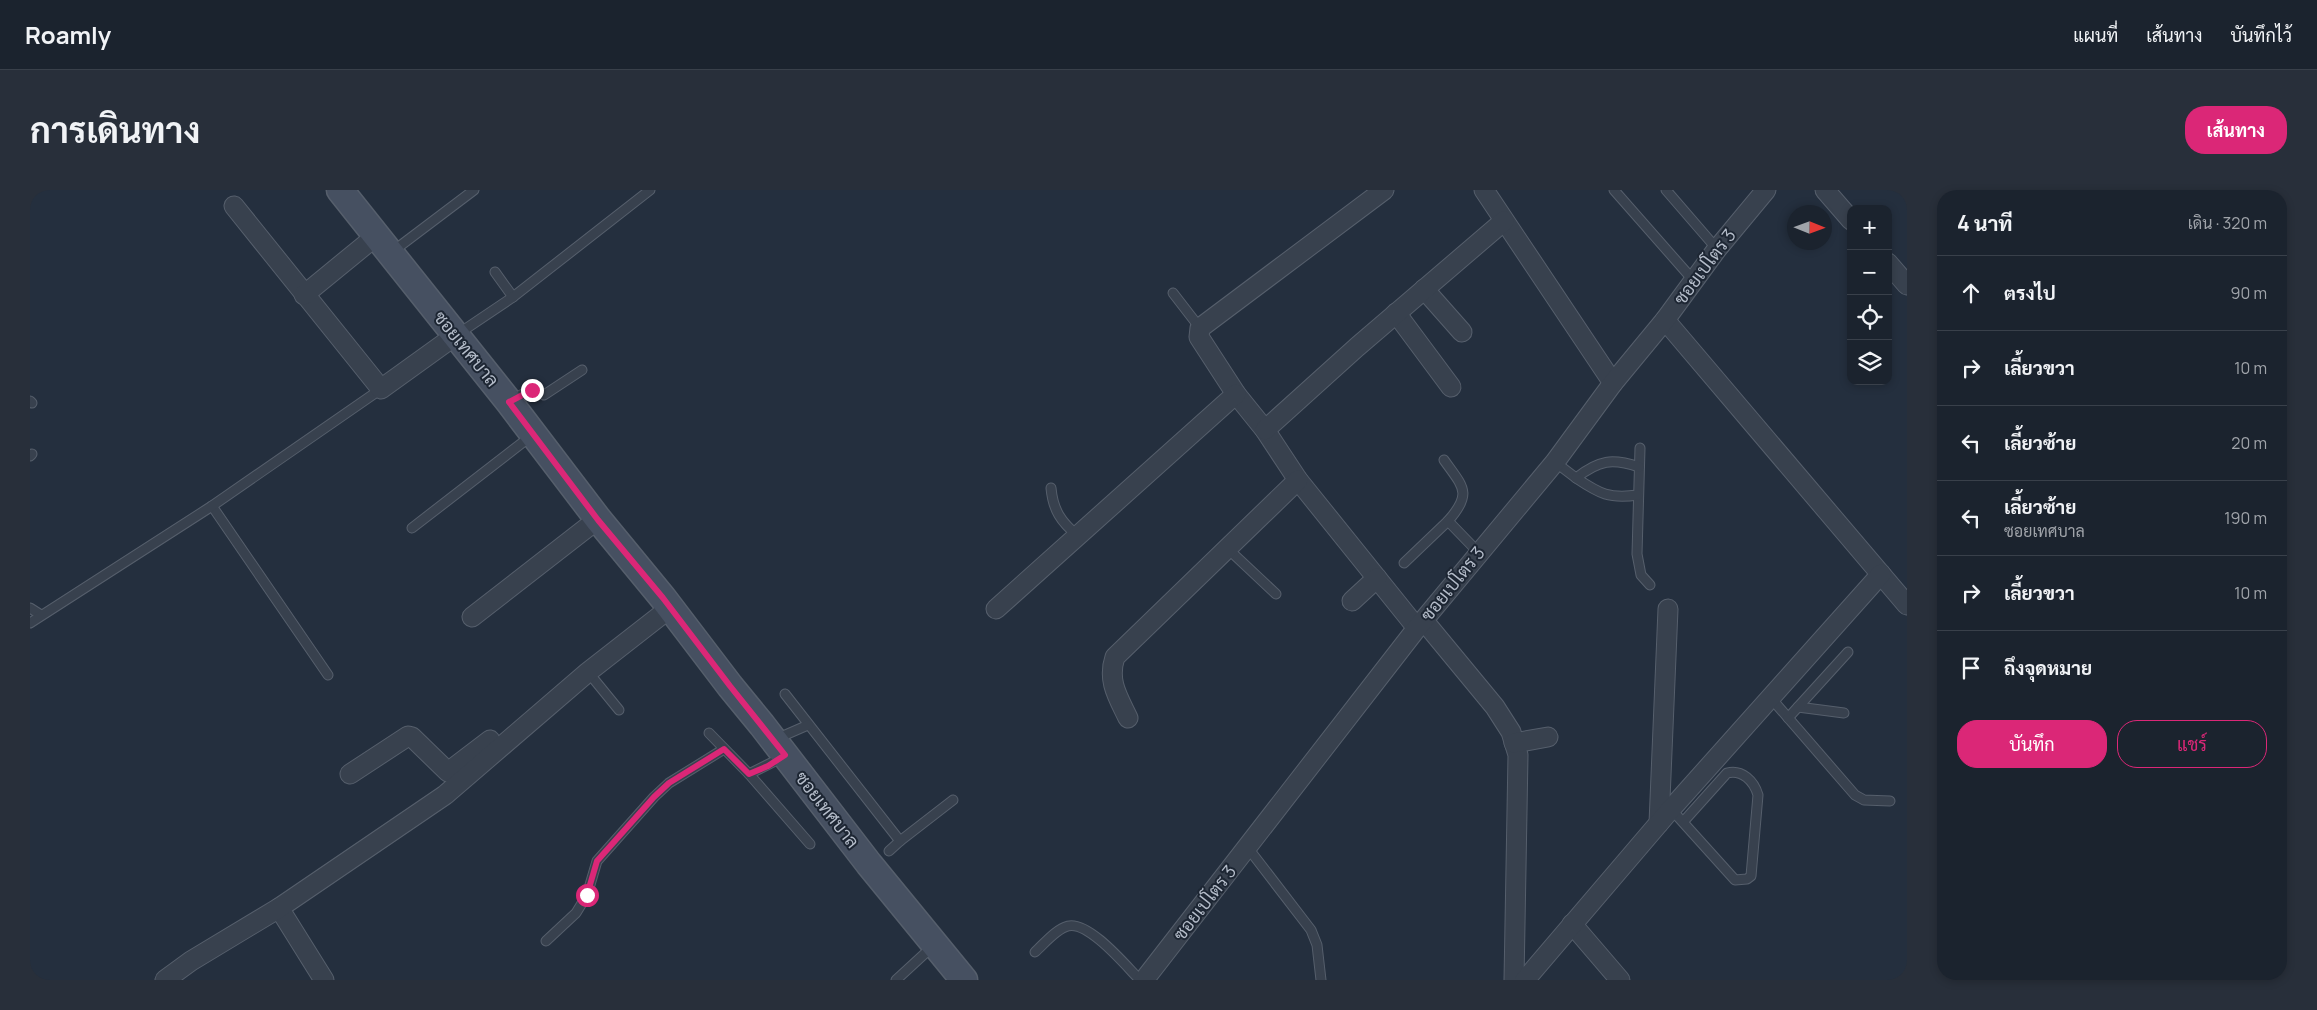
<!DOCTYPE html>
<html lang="th">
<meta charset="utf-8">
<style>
body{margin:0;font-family:Manrope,Sarabun,sans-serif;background:#282f3a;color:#f1f3f6}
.controls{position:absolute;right:15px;top:15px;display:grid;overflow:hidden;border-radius:10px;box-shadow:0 2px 8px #0003}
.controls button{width:45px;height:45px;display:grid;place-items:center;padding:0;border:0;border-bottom:1px solid #39404a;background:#1b232e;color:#f1f3f6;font:25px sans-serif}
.compass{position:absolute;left:1757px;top:15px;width:45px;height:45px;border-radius:50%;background:#1b232e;box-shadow:0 2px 8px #0003;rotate:91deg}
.stop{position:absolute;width:15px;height:15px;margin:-11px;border:4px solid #db2777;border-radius:50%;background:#fff}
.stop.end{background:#db2777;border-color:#fff;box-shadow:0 1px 5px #0008}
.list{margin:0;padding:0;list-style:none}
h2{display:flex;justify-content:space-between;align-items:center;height:65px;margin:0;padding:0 20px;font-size:21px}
h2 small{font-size:16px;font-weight:400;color:#a0a4aa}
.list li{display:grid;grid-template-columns:32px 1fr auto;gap:15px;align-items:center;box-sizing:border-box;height:75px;padding:0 20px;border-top:1px solid #39404a}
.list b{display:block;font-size:19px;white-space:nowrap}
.list p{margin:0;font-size:16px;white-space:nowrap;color:#a0a4aa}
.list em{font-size:16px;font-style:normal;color:#a0a4aa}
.actions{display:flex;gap:10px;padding:15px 20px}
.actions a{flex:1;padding:11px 0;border:1px solid #db2777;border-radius:20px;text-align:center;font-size:18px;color:#db2777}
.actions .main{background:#db2777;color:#fff}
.icon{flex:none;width:28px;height:28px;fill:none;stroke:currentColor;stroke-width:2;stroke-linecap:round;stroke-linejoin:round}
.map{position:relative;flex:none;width:1877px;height:790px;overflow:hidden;border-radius:20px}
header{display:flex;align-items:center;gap:30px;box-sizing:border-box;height:70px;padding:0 25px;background:#1b232e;border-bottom:1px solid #39404a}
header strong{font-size:24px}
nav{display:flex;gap:28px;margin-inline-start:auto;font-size:18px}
.intro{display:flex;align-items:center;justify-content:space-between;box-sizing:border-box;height:120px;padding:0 30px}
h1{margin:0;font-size:35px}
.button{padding:12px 22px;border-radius:20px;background:#db2777;color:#fff;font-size:18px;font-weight:700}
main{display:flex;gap:30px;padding:0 30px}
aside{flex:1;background:#1b232e;border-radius:20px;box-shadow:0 2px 8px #0003}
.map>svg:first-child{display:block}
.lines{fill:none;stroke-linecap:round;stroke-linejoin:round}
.lane-casing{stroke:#565f6c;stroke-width:11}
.street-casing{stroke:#565f6c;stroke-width:21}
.secondary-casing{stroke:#565f6c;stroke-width:29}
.lane{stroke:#38414e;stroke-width:9}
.street{stroke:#38414e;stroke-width:19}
.secondary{stroke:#465061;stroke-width:26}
.route{stroke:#db2777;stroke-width:6}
.labels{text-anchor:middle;stroke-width:4;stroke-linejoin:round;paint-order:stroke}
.street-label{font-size:18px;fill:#b4bcc9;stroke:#1d2633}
</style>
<header>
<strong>Roamly</strong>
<nav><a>แผนที่</a><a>เส้นทาง</a><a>บันทึกไว้</a></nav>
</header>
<div class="intro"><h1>การเดินทาง</h1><a class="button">เส้นทาง</a></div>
<main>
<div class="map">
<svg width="1877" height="790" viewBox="0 0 1877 790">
<rect width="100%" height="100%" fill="#242f3e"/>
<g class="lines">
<defs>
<g id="lane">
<path d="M1584,0L1664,91"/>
<path d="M1636,0L1687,59"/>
<path d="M362,62L444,0"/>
<path d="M465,82L483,107"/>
<path d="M1143,103L1170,138"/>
<path d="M428,144L483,107L620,0"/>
<path d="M0,211L2,213"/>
<path d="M481,211C494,204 500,196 514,205L552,180"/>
<path d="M1610,258L1607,364L1611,385L1620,395"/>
<path d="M0,266L2,264"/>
<path d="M1414,270C1433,297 1443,303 1418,331L1449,363"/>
<path d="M1525,272L1546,288C1569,270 1582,268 1609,277"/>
<path d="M1546,288C1570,304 1579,309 1608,305"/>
<path d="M1021,298C1023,320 1031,332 1048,346"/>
<path d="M182,316L298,485"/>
<path d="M382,338L501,246"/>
<path d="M1197,358L1246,404"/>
<path d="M1374,373L1418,331"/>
<path d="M0,418L11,425"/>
<path d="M0,433L182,316L351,199"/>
<path d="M558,482L589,520"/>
<path d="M755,504L870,651L859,661"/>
<path d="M1740,507L1825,605L1834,610L1860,611"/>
<path d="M1768,517L1814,523"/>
<path d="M1758,528L1818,462"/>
<path d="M679,543L719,584L753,567"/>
<path d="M746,549L778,535"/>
<path d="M719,584L780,654"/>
<path d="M1641,619L1705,690L1717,689L1721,686L1728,605C1724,591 1712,579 1697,583L1653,632"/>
<path d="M870,651L923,610"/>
<path d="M1218,658L1281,740L1287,755L1291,790"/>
<path d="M516,751L546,723L557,705L567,671L624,607L639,593L694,559"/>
<path d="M1005,762C1014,754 1026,739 1038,736C1059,731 1096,776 1110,790"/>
<path d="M866,790L903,756"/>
</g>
<g id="street">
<path d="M1354,0L1170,138L1169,147L1206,204L1235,240L1268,290L1387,438"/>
<path d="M1454,0L1583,193"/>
<path d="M1795,0L1821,30"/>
<path d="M204,16L351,199L426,145"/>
<path d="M1858,73L1877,95"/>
<path d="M1394,99L1432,142"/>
<path d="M274,105L346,46"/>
<path d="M1366,123L1421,197"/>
<path d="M1635,130L1877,415"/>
<path d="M1235,240L1327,157L1474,31"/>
<path d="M1322,411L1347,388"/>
<path d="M966,419L1206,204"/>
<path d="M442,427L568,329"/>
<path d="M1394,431L1465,517L1481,542L1488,565L1484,790"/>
<path d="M1098,528C1088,507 1077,491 1085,467L1268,290"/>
<path d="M1484,553L1518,547"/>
<path d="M320,584L378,546L382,547L418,582L460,550"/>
<path d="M1629,633L1638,419"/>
<path d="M249,718L294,790"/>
<path d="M1542,734L1590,790"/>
<path d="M135,790L161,771L249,718L415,605L558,482L640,418"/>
<path d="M1114,790L1387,438L1525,272L1583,193L1635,130L1687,59L1736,0"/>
<path d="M1495,790L1641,619L1851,384"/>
</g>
<path id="secondary" d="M310,0L479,212L568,329L633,408L700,496L732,535L839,674L934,790"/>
</defs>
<use href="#lane" class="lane-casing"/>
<use href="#street" class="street-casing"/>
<use href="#secondary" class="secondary-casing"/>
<use href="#lane" class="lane"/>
<use href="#street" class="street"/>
<use href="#secondary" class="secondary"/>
</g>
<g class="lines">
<path class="route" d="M502,200L479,212L568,330L633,408L700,496L755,565L738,576L719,584L694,559L639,593L624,607L567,671L557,705"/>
</g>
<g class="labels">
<g class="street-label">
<text transform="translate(1675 77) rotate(-53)" y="6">ซอยเปโตร 3</text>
<text transform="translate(436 159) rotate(51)" y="6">ซอยเทศบาล</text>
<text transform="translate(1423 394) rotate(-51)" y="6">ซอยเปโตร 3</text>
<text transform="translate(797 620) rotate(52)" y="6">ซอยเทศบาล</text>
<text transform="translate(1175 713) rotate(-52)" y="6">ซอยเปโตร 3</text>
</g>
</g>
</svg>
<div class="controls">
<button>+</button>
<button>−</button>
<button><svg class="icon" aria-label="locate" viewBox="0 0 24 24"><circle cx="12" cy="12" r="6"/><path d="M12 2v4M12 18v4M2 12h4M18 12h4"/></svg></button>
<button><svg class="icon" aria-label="layers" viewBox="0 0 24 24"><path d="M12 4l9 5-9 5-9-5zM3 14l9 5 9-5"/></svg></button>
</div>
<svg class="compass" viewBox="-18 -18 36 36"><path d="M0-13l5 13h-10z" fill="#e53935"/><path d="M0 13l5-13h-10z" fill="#a0a4aa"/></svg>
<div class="stop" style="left:557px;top:705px"></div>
<div class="stop end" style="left:502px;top:200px"></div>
</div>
<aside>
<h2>4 นาที<small>เดิน · 320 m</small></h2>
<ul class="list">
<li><svg class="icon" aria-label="ahead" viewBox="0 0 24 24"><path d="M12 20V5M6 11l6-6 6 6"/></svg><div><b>ตรงไป</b></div><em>90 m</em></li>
<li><svg class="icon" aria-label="right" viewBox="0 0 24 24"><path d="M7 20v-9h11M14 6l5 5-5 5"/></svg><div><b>เลี้ยวขวา</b></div><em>10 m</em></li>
<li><svg class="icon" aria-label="left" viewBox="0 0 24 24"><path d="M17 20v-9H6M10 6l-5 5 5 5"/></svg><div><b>เลี้ยวซ้าย</b></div><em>20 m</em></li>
<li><svg class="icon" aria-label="left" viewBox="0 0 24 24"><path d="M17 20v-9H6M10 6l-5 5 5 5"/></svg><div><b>เลี้ยวซ้าย</b><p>ซอยเทศบาล</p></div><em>190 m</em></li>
<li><svg class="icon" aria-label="right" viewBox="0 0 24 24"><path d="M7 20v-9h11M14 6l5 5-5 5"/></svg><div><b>เลี้ยวขวา</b></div><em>10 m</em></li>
<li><svg class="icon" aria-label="arrive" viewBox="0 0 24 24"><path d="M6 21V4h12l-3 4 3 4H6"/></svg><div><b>ถึงจุดหมาย</b></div></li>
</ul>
<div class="actions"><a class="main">บันทึก</a><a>แชร์</a></div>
</aside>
</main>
